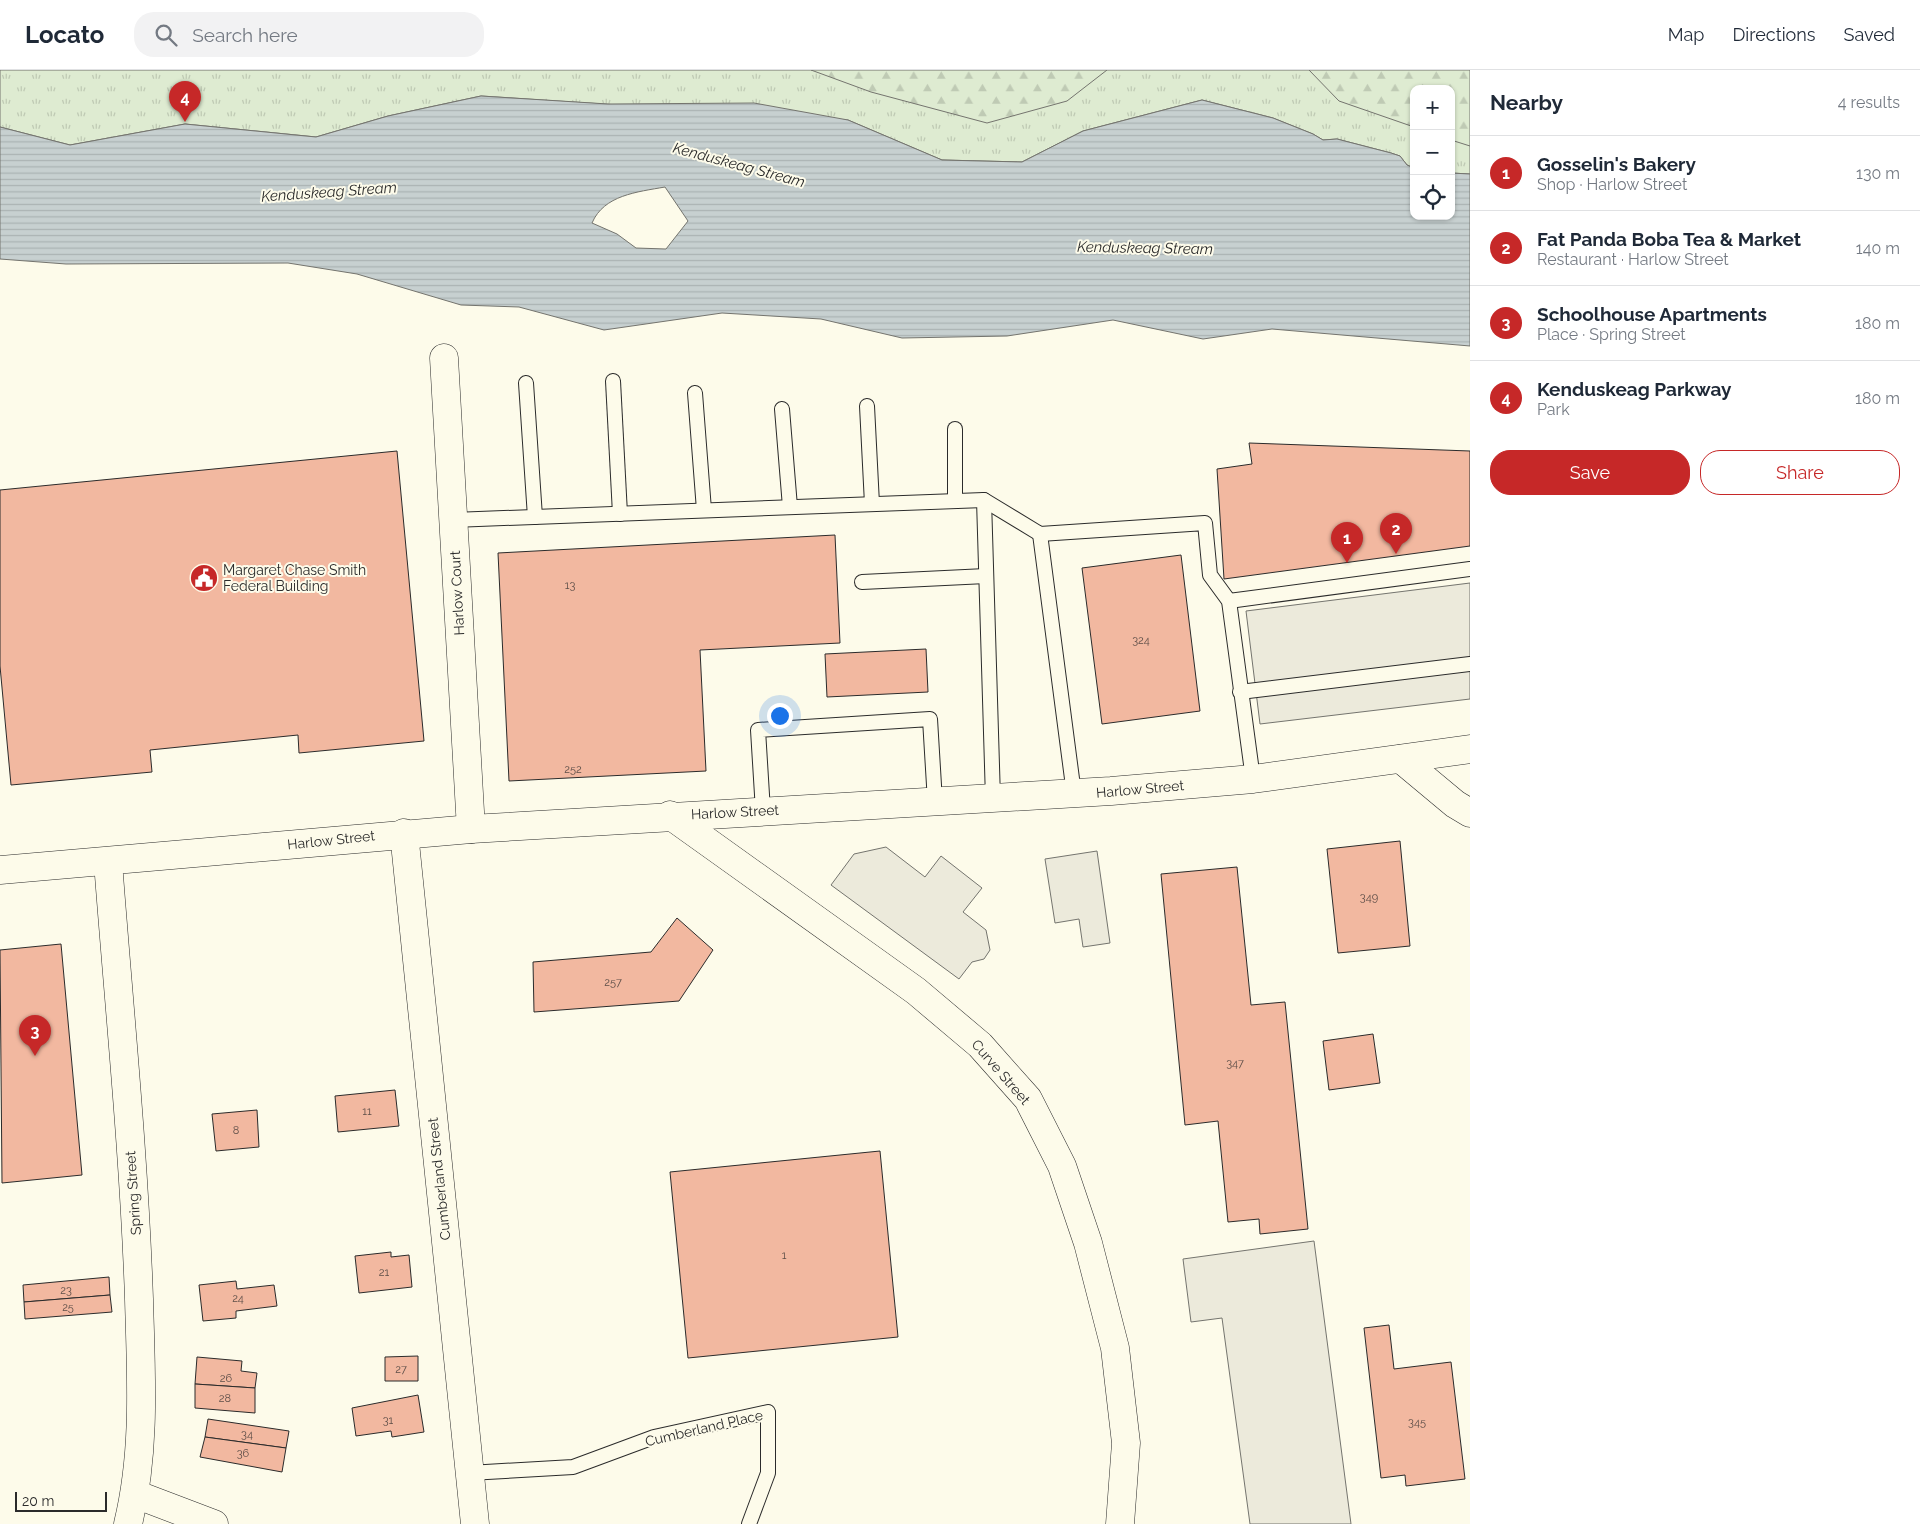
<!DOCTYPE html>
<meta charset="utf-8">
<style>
body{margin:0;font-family:Raleway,sans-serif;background:#f2f2f3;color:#1f2937}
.controls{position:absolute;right:15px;top:15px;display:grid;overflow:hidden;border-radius:10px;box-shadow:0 1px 4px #0004}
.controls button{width:45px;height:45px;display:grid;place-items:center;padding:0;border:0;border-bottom:1px solid #e0e1e3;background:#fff;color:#1f2937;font:25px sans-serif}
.scale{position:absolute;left:15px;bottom:12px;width:92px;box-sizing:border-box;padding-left:5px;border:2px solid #2b2b2b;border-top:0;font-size:14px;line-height:18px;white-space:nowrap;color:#2b2b2b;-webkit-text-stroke:4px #fdfbea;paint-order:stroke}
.you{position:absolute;left:779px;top:645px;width:18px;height:18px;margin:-12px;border:4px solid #fff;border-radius:50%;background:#1a73e8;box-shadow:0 0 0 8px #1a73e833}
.badge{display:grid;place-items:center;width:32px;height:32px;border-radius:50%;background:#c62828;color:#fff;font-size:16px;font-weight:700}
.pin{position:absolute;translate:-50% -41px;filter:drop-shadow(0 1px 2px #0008)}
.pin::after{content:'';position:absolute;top:26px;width:18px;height:15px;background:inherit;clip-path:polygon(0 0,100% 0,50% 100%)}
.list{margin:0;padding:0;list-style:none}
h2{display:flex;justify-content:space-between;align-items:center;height:65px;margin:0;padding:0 20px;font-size:21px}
h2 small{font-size:16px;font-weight:400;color:#747a83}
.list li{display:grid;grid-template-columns:32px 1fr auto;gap:15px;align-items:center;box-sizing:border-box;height:75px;padding:0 20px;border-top:1px solid #e0e1e3}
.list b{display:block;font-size:19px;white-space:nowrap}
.list p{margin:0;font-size:16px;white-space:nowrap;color:#747a83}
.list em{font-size:16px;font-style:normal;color:#747a83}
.actions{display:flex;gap:10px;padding:15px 20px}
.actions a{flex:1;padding:11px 0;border:1px solid #c62828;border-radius:20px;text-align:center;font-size:18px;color:#c62828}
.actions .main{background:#c62828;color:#fff}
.icon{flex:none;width:28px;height:28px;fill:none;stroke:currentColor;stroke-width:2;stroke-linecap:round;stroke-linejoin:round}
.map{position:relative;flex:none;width:1470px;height:1454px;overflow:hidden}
header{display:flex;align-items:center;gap:30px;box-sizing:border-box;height:70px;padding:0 25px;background:#fff;border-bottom:1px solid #e0e1e3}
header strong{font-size:24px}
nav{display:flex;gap:28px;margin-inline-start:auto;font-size:18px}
.search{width:350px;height:45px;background:#f2f2f3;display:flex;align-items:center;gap:12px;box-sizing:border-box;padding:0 18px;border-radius:20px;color:#747a83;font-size:19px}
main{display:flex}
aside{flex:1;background:#fff}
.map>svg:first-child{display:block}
.grass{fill:url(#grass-tufts);stroke:#74746e}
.forest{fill:url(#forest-firs);stroke:#74746e}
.parking{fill:#eceadb;stroke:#74746e}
.water{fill:url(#water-rules);stroke:#74746e;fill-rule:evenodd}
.building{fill:#f2b8a0;stroke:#2b2b2b}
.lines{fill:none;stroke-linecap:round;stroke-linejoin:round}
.service-casing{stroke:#2b2b2b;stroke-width:16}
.minor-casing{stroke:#2b2b2b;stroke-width:29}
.tertiary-casing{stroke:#2b2b2b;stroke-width:29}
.service{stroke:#fdfbea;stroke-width:14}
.minor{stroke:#fdfbea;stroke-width:28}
.tertiary{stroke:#fdfbea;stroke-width:28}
.labels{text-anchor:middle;stroke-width:4;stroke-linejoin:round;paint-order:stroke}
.number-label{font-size:11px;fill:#5d4e48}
.poi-label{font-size:14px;fill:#2b2b2b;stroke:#fdfbea;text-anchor:start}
.street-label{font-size:14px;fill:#2b2b2b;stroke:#fdfbea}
.water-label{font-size:15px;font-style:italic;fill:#2b2b2b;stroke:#fdfbea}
</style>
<header>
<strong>Locato</strong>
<div class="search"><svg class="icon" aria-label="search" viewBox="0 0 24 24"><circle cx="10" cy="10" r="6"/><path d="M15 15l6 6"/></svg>Search here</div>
<nav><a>Map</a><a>Directions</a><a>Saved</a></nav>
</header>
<main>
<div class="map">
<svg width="1470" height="1454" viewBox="0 0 1470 1454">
<defs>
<pattern id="grass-tufts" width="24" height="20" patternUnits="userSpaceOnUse" patternTransform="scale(1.25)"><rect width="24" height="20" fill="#deebd1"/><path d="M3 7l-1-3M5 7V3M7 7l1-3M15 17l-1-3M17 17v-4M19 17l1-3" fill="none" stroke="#bfcab4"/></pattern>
<pattern id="forest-firs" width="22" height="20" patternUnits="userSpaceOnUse" patternTransform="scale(1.25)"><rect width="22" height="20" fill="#deebd1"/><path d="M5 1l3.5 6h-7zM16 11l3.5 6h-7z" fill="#bfcab4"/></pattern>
<pattern id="water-rules" width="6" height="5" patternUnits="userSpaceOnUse" patternTransform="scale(1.25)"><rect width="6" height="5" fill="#c7d0d0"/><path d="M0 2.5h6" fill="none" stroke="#abb3b3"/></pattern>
</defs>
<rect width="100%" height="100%" fill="#fdfbea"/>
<path class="grass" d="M0,0H1470V104L1451,103V19H1414V98L1407,95L1400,86L1391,83L1337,69L1323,70L1313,64L1273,48L1202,30L1083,61L1022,92L942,90L848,50L481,26L388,46L316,67L185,54L70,75L0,57Z"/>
<g class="forest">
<path d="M811,0H1107L1067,31L987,53L871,22Z"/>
<path d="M1309,0H1470V76L1451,70V19H1414V57L1339,31Z"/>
</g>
<g class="parking">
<path d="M1470,513V629L1260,654L1246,541Z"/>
<path d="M886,777L925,807L941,786L982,818L963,842L986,860L990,880L984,889L972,892L959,909L831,815L854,784Z"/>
<path d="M1097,781L1110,873L1083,877L1079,849L1055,853L1045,789Z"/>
<path d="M1314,1171L1351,1454H1250L1222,1248L1191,1252L1183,1189Z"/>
</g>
<path class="water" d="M481,26L608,34L754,33L848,50L942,90L1022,92L1083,61L1202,30L1273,48L1313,64L1323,70L1337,69L1391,83L1400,86L1407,95L1414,98V146H1451V103L1470,104V276L1272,259L1203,269L1113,250L1007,266L902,268L821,249L722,243L604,260L519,237L461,235L357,204L288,193L66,194L0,189V57L70,75L185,54L316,67L388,46ZM665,117L688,151L666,179L636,178L617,164L592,153C604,125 637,122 665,117Z"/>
<g class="building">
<path d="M1249,373L1470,381V476L1224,509L1217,399L1252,394Z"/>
<path d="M397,381L424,671L299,683L298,665L150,680L152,702L11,715L0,596V420Z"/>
<path d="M835,465L840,573L700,580L706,701L509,711L498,483Z"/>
<path d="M1181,485L1200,641L1102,654L1082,498Z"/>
<path d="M926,579L928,622L827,627L825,584Z"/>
<path d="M1400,771L1410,876L1338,883L1327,779Z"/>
<path d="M1237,797L1251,935L1285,932L1308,1159L1260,1164L1259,1149L1228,1152L1218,1051L1185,1055L1161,804Z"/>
<path d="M677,848L713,880L679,931L534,942L533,892L651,882Z"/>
<path d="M61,874L82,1105L2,1113L0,880Z"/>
<path d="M1373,964L1380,1013L1329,1020L1323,971Z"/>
<path d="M395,1020L399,1056L338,1062L335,1026Z"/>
<path d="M257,1040L259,1077L216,1081L212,1044Z"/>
<path d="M880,1081L898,1267L688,1288L670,1102Z"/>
<path d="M391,1182V1187L409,1185L412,1217L359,1223L355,1186Z"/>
<path d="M109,1207L110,1225L24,1232L23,1215Z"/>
<path d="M236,1211L237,1219L274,1215L277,1236L236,1241V1248L203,1251L199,1215Z"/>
<path d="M110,1225L112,1242L25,1249L24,1232Z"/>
<path d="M1389,1255L1394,1299L1451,1292L1465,1409L1406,1416L1405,1405L1381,1408L1364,1258Z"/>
<path d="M418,1286V1311H385V1287Z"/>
<path d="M197,1287L242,1291L241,1301L257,1303L255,1318L195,1314Z"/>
<path d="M195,1314L255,1318V1343L195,1338Z"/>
<path d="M418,1325L424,1362L392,1367L391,1361L356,1366L352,1338Z"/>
<path d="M208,1349L289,1361L286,1378L205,1367Z"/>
<path d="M205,1367L286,1378L282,1402L200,1387Z"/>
</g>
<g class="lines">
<defs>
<g id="service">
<path d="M613,311L620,444"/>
<path d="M526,313L535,447"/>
<path d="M695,323L704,440"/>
<path d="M867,336L872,434"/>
<path d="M782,339L790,437"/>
<path d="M955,359V431"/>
<path d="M984,430L993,729"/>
<path d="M453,450L984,430L1040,464L1205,453L1210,505L1229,531L1253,709"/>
<path d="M1040,464L1074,724"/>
<path d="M862,512L986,506"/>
<path d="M1229,531L1470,499"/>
<path d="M1240,622L1470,594"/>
<path d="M763,741L758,660L930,649L935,732"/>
<path d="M469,1403L573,1397L654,1367L768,1342V1403L749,1454"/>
</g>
<g id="minor">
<path d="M444,288L471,759"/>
<path d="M1401,689L1455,734L1470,743"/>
<path d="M670,745L916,921L980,975L1028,1029L1062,1096L1088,1173L1115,1278L1126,1373L1120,1454"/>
<path d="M108,792C119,937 134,1083 139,1229C141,1304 146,1380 128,1454"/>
<path d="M135,1424L214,1454"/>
</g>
<g id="tertiary">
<path d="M404,763L475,1454"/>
<path d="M0,800L471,759L1111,721L1253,709L1470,679"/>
</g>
</defs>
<use href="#service" class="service-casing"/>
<use href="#minor" class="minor-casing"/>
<use href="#tertiary" class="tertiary-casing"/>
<use href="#service" class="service"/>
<use href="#minor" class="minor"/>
<use href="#tertiary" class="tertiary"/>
</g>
<defs>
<symbol id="civic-disc" viewBox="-11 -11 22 22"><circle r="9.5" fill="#c62828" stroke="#fdfbea"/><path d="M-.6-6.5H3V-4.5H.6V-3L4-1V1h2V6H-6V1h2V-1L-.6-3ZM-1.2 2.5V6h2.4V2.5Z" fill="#fff"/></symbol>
</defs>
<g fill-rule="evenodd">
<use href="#civic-disc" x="188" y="492" width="32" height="32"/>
</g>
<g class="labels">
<g class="number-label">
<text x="570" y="519">13</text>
<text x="1141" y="574">324</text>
<text x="573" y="703">252</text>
<text x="1369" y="831">349</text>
<text x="613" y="916">257</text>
<text x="1235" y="997">347</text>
<text x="367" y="1045">11</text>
<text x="236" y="1064">8</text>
<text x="784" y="1189">1</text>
<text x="384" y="1206">21</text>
<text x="66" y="1224">23</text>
<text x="238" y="1232">24</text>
<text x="68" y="1241">25</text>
<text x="401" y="1303">27</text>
<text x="226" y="1312">26</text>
<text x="225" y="1332">28</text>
<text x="388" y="1354">31</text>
<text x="1417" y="1356">345</text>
<text x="247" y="1368">34</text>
<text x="243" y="1387">36</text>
</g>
<g class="poi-label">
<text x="223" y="505">Margaret Chase Smith<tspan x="223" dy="16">Federal Building</tspan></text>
</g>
<g class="street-label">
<text transform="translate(457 523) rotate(-93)" y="5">Harlow Court</text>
<text transform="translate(1140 719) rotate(-5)" y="5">Harlow Street</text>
<text transform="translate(735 742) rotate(-3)" y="5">Harlow Street</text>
<text transform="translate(331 770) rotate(-6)" y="5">Harlow Street</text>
<text transform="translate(1001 1002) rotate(49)" y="5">Curve Street</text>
<text transform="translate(439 1109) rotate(-96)" y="5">Cumberland Street</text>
<text transform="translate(133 1123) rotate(-94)" y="5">Spring Street</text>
<text transform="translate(704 1358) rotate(-13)" y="5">Cumberland Place</text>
</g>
<g class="water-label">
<text transform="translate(739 95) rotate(15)" y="5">Kenduskeag Stream</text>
<text transform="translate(329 122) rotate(-4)" y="5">Kenduskeag Stream</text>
<text transform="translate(1145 178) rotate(1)" y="5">Kenduskeag Stream</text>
</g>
</g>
</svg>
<div class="controls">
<button>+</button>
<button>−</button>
<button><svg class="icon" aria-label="locate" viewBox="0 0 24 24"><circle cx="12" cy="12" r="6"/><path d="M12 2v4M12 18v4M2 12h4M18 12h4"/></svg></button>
</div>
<div class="scale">20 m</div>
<div class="you"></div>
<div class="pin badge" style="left:1347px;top:493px">1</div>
<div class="pin badge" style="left:1396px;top:484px">2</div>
<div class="pin badge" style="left:35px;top:986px">3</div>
<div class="pin badge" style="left:185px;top:52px">4</div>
</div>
<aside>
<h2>Nearby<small>4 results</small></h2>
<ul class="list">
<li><span class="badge">1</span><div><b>Gosselin's Bakery</b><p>Shop · Harlow Street</p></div><em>130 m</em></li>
<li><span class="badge">2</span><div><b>Fat Panda Boba Tea &amp; Market</b><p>Restaurant · Harlow Street</p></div><em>140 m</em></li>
<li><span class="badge">3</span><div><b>Schoolhouse Apartments</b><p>Place · Spring Street</p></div><em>180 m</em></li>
<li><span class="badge">4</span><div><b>Kenduskeag Parkway</b><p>Park</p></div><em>180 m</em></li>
</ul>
<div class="actions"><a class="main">Save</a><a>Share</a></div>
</aside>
</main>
